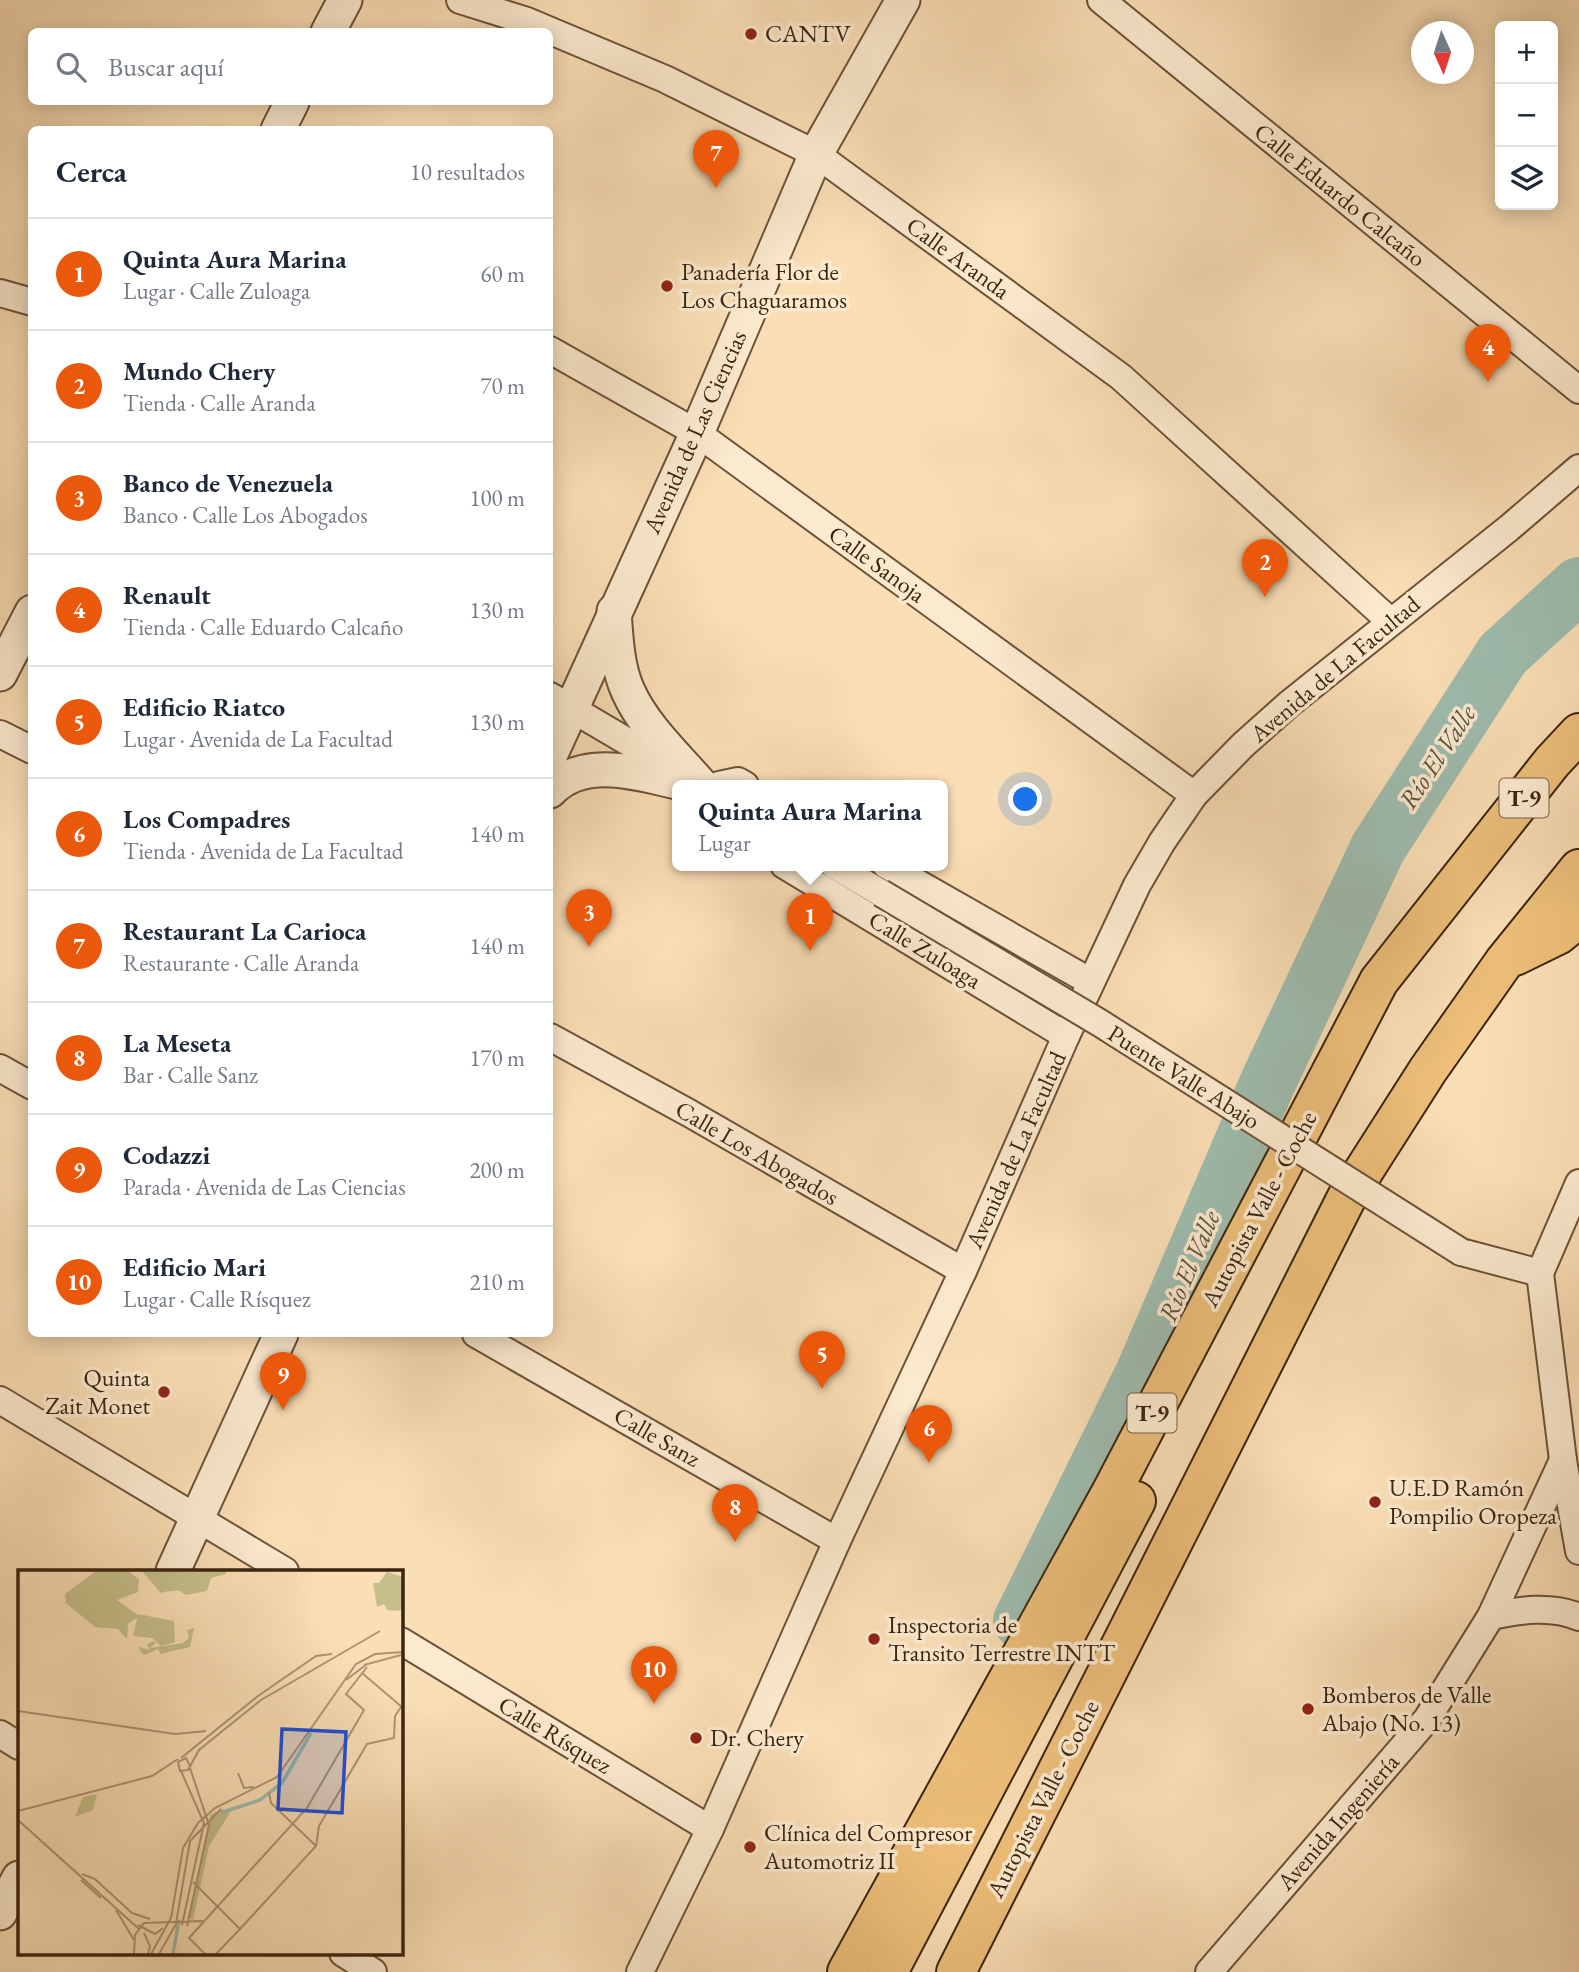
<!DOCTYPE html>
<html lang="es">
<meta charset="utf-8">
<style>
body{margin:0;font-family:"EB Garamond",serif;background:#f6f6f7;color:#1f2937}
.controls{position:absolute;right:21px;top:21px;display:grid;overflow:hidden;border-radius:10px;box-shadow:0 4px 18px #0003}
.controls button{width:63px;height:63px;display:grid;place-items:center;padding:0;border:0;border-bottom:2px solid #e0e1e3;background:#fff;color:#1f2937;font:35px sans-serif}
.compass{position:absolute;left:1411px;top:21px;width:63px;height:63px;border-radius:50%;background:#fff;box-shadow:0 4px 18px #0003;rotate:177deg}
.you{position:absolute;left:1026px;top:800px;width:24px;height:24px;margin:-18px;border:5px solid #fff;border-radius:50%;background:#1a73e8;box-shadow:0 0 0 10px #1a73e833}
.badge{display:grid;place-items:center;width:46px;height:46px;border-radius:50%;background:#ea580c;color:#fff;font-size:23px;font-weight:700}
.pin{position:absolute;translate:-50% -58px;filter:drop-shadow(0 2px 4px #0008)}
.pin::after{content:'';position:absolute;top:37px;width:24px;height:21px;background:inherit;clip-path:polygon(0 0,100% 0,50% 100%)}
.popup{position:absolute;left:672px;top:780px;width:276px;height:91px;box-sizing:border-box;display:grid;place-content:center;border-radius:10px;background:#fff;filter:drop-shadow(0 2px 5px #0005);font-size:23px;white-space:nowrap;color:#747a83}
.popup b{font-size:26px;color:#1f2937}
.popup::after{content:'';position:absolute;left:50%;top:100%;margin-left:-14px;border:14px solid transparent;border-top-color:#fff}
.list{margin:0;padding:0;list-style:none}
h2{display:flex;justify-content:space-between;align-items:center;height:91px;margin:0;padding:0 28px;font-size:30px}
h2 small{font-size:23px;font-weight:400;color:#747a83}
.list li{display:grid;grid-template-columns:46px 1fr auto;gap:21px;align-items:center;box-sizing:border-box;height:112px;padding:0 28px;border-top:2px solid #e0e1e3}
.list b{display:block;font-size:26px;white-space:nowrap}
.list p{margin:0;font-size:23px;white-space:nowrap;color:#747a83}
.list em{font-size:23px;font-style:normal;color:#747a83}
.icon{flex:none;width:38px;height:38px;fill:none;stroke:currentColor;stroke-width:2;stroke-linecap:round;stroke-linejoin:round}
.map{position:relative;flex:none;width:1579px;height:1972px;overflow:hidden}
.search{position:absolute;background:#fff;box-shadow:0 4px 18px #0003;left:28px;top:28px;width:525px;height:77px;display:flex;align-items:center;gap:18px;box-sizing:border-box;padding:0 24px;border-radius:10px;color:#747a83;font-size:26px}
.panel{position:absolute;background:#fff;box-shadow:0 4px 18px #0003;left:28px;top:126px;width:525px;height:1211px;border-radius:10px}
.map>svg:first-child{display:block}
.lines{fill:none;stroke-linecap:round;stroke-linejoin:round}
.river{stroke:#9ebcae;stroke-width:56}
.minor-casing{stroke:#6b5238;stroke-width:30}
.tertiary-casing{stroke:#6b5238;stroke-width:37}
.motorway-casing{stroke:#3b240f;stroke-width:42}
.minor{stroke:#fceacf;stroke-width:26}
.tertiary{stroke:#fceacf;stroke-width:33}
.motorway{stroke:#edbf7a;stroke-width:38}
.minor-bridge-casing{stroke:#6b5238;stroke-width:30;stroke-linecap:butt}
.minor-bridge{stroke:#fceacf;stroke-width:26}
.poi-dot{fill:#8f2418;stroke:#fceacf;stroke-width:2.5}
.labels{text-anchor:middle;stroke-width:7;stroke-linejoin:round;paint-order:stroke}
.shield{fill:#fceacf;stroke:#755f49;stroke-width:2}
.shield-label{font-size:23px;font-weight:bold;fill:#3b240f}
.poi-label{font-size:24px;fill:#3b240f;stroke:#fceacf;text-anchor:start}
.street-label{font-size:24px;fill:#3b240f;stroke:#fceacf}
.water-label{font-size:26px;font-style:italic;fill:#59523f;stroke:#fceacf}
.inset-river{fill:none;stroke:#9ebcae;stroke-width:3.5}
.inset-road{fill:none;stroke:#ae9473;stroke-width:2}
.view{fill:#1d4ed8;fill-opacity:0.15;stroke:#1d4ed8;stroke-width:3.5}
.inset-edge{fill:none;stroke:#3b240f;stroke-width:3.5}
</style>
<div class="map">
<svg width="1579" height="1972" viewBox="0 0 1579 1972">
<rect width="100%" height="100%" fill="#fadeb5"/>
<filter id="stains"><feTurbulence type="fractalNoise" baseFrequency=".00286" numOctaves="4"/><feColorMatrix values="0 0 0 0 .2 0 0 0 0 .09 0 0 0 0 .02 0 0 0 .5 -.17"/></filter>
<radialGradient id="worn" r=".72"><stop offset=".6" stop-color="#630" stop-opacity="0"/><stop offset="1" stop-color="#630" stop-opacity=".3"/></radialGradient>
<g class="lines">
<path class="river" d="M1021,1621L1143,1374L1268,1082L1378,848L1503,654L1579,585"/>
<defs>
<g id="minor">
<path d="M460,0L527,21L665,79L816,154L1121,377L1390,621"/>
<path d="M1101,0L1579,390"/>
<path d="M0,293L32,302"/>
<path d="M550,350L697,433L1194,795"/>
<path d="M550,696L684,775"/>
<path d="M0,734L32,750"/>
<path d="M719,785L738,781L745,785"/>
<path d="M784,865L1066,1036"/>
<path d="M834,865L881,893"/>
<path d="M886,865L1091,982"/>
<path d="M550,1037L689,1113L963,1271"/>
<path d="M0,1068L32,1086"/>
<path d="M1461,1252L1540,1273"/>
<path d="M1540,1273L1563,1460L1579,1551"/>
<path d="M1540,1273L1579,1183"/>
<path d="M476,1334L837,1541"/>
<path d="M0,1400L285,1571"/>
<path d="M1491,1616C1520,1610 1551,1605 1579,1617"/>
<path d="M401,1641L710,1829"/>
<path d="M0,1734L19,1746"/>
<path d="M343,1953L373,1972"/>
<path d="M640,1972L710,1829L837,1541L963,1271L1066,1036L1137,885L1162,842L1194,795L1243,745L1289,704L1509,528L1579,468"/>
<path d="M1209,1972L1427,1719L1491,1616L1563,1460"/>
</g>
<g id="tertiary">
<path d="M328,32L345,0"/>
<path d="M278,130L292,102"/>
<path d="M614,611C616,638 617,667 628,691C644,727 676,756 701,785"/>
<path d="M0,674L32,612"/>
<path d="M550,756L697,433L816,154L903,0"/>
<path d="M550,791C586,753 645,776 690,785"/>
<path d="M173,1571L281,1334"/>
<path d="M0,1913L19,1878"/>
</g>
<g id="motorway">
<path d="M1515,956L1558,935L1579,918"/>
<path d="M847,1972L1112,1491L1379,981L1552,762L1579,733"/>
<path d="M888,1972L1136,1501"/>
<path d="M956,1972L1347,1197L1428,1070L1504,962L1579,869"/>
</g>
</defs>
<use href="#minor" class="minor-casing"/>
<use href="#tertiary" class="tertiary-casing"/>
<use href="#motorway" class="motorway-casing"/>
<use href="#minor" class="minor"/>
<use href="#tertiary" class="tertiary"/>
<use href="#motorway" class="motorway"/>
<defs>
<path id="minor-bridge" d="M881,893L1100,1023L1461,1252"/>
</defs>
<use href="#minor-bridge" class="minor-bridge-casing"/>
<use href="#minor-bridge" class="minor-bridge"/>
</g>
<g class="poi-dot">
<circle cx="751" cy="34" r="7"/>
<circle cx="667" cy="286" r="7"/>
<circle cx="164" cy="1392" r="7"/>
<circle cx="1375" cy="1502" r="7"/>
<circle cx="874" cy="1639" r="7"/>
<circle cx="1308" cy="1709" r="7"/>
<circle cx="696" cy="1738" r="7"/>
<circle cx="750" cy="1847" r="7"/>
</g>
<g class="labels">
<g class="shield">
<rect x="1499.5" y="778.5" width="49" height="39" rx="5"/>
<rect x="1127.5" y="1393.5" width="49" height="39" rx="5"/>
</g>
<g class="shield-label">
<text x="1524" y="806">T-9</text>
<text x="1152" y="1421">T-9</text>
</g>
<g class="poi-label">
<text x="765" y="42">CANTV</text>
<text x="681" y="280">Panadería Flor de<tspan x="681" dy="28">Los Chaguaramos</tspan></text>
<text x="150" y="1386" text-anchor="end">Quinta<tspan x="150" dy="28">Zait Monet</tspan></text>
<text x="1389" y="1496">U.E.D Ramón<tspan x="1389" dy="28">Pompilio Oropeza</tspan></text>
<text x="888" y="1633">Inspectoria de<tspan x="888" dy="28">Transito Terrestre INTT</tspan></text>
<text x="1322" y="1703">Bomberos de Valle<tspan x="1322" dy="28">Abajo (No. 13)</tspan></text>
<text x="710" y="1746">Dr. Chery</text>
<text x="764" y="1841">Clínica del Compresor<tspan x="764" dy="28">Automotriz II</tspan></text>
</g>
<g class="street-label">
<text transform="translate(1340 195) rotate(39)" y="8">Calle Eduardo Calcaño</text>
<text transform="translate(958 258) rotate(36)" y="8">Calle Aranda</text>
<text transform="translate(695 432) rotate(-66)" y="8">Avenida de Las Ciencias</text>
<text transform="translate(877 564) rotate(36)" y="8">Calle Sanoja</text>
<text transform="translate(1335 669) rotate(-40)" y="8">Avenida de La Facultad</text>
<text transform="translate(925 950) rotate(31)" y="8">Calle Zuloaga</text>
<text transform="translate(1184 1077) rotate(32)" y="8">Puente Valle Abajo</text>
<text transform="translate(1016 1150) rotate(-66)" y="8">Avenida de La Facultad</text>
<text transform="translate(757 1153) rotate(30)" y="8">Calle Los Abogados</text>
<text transform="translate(1259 1209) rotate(-62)" y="8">Autopista Valle - Coche</text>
<text transform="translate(657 1437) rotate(30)" y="8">Calle Sanz</text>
<text transform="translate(555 1735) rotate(31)" y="8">Calle Rísquez</text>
<text transform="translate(1043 1799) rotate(-63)" y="8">Autopista Valle - Coche</text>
<text transform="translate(1338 1822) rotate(-49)" y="8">Avenida Ingeniería</text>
</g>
<g class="water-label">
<text transform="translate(1437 757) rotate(-57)" y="9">Río El Valle</text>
<text transform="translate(1189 1266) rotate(-67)" y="9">Río El Valle</text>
</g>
</g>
<g transform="translate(18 1570)">
<rect width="385" height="385" fill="#fadeb5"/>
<path d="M369,2L385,7V39L380,41L369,40L366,34L359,37L355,13H361ZM120,44L156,51L157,72L143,76L134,68L115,66Z" fill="#c5bf89"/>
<path d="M78,1H110L121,9L120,22L99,30L121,46L110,54L109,69L100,59L77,57L48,33L47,24ZM124,1H208V4L193,8L189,21L168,25L157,18L143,23ZM176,58L172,77L143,84L140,79L126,85L122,81L121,77L132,80L129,75L134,71L138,73L132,78L165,73L171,68L169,60Z" fill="#c5bf89"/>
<path d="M125,1H203L167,20L142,22ZM79,224L75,240L57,247L65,227ZM204,239L212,243L191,276L175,350L171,348L192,245Z" fill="#c5bf89"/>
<path class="inset-river" d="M202,243L242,230L264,213L293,163M155,384L161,350"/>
<path class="inset-road" d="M346,95L383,85M344,103L385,138M328,110L349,94M0,141L157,164L188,161M163,188L240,126L298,86L314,84M172,196L168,188L160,192L162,201L170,200L181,180L243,130L362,61M163,201L186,253L164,355M220,203L226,218L236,217M251,222L253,233L298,276M0,241L134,206L160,189M0,250L121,359M64,304L77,309L114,343L132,349M63,310L83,328M175,312L222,359L198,384M199,337L289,238L346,140L328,124L349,97M98,340L116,370M120,355L137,364L145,358M169,356L191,255L172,198M222,359L298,276L301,256L349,174L376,168L377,146L383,137M126,363L132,376L130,384M116,384L117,365L126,353L185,351M133,384L153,348L165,278L180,253L197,238L259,207L338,94L357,84L385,82M141,384L158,354L172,271L203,239M187,384L171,368L199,337"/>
<path class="view" d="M264,159L328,162L324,243L260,239Z"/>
<rect width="385" height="385" class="inset-edge"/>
</g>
<rect width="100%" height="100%" filter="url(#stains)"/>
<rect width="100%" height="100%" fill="url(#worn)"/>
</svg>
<div class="controls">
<button>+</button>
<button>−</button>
<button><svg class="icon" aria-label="layers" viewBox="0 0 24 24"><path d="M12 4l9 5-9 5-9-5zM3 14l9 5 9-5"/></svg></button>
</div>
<svg class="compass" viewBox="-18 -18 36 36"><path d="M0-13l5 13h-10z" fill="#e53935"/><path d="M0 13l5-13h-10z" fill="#747a83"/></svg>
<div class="you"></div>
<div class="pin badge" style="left:810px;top:951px">1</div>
<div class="popup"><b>Quinta Aura Marina</b>Lugar</div>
<div class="pin badge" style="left:1265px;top:597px">2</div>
<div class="pin badge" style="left:589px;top:947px">3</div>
<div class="pin badge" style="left:1488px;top:382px">4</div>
<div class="pin badge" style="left:822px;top:1389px">5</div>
<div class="pin badge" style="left:929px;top:1463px">6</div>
<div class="pin badge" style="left:716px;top:188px">7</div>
<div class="pin badge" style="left:735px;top:1542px">8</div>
<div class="pin badge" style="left:283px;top:1410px">9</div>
<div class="pin badge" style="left:654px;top:1704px">10</div>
<div class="search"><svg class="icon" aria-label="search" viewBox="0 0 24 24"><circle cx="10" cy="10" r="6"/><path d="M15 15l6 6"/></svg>Buscar aquí</div>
<section class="panel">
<h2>Cerca<small>10 resultados</small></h2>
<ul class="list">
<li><span class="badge">1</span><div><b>Quinta Aura Marina</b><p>Lugar · Calle Zuloaga</p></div><em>60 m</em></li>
<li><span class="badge">2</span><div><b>Mundo Chery</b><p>Tienda · Calle Aranda</p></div><em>70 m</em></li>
<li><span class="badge">3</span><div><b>Banco de Venezuela</b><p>Banco · Calle Los Abogados</p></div><em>100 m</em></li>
<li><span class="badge">4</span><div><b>Renault</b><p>Tienda · Calle Eduardo Calcaño</p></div><em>130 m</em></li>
<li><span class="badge">5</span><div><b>Edificio Riatco</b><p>Lugar · Avenida de La Facultad</p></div><em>130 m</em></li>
<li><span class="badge">6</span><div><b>Los Compadres</b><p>Tienda · Avenida de La Facultad</p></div><em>140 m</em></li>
<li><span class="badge">7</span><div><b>Restaurant La Carioca</b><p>Restaurante · Calle Aranda</p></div><em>140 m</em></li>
<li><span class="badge">8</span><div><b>La Meseta</b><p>Bar · Calle Sanz</p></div><em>170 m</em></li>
<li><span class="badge">9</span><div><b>Codazzi</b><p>Parada · Avenida de Las Ciencias</p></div><em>200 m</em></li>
<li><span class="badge">10</span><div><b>Edificio Mari</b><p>Lugar · Calle Rísquez</p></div><em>210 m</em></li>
</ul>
</section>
</div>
